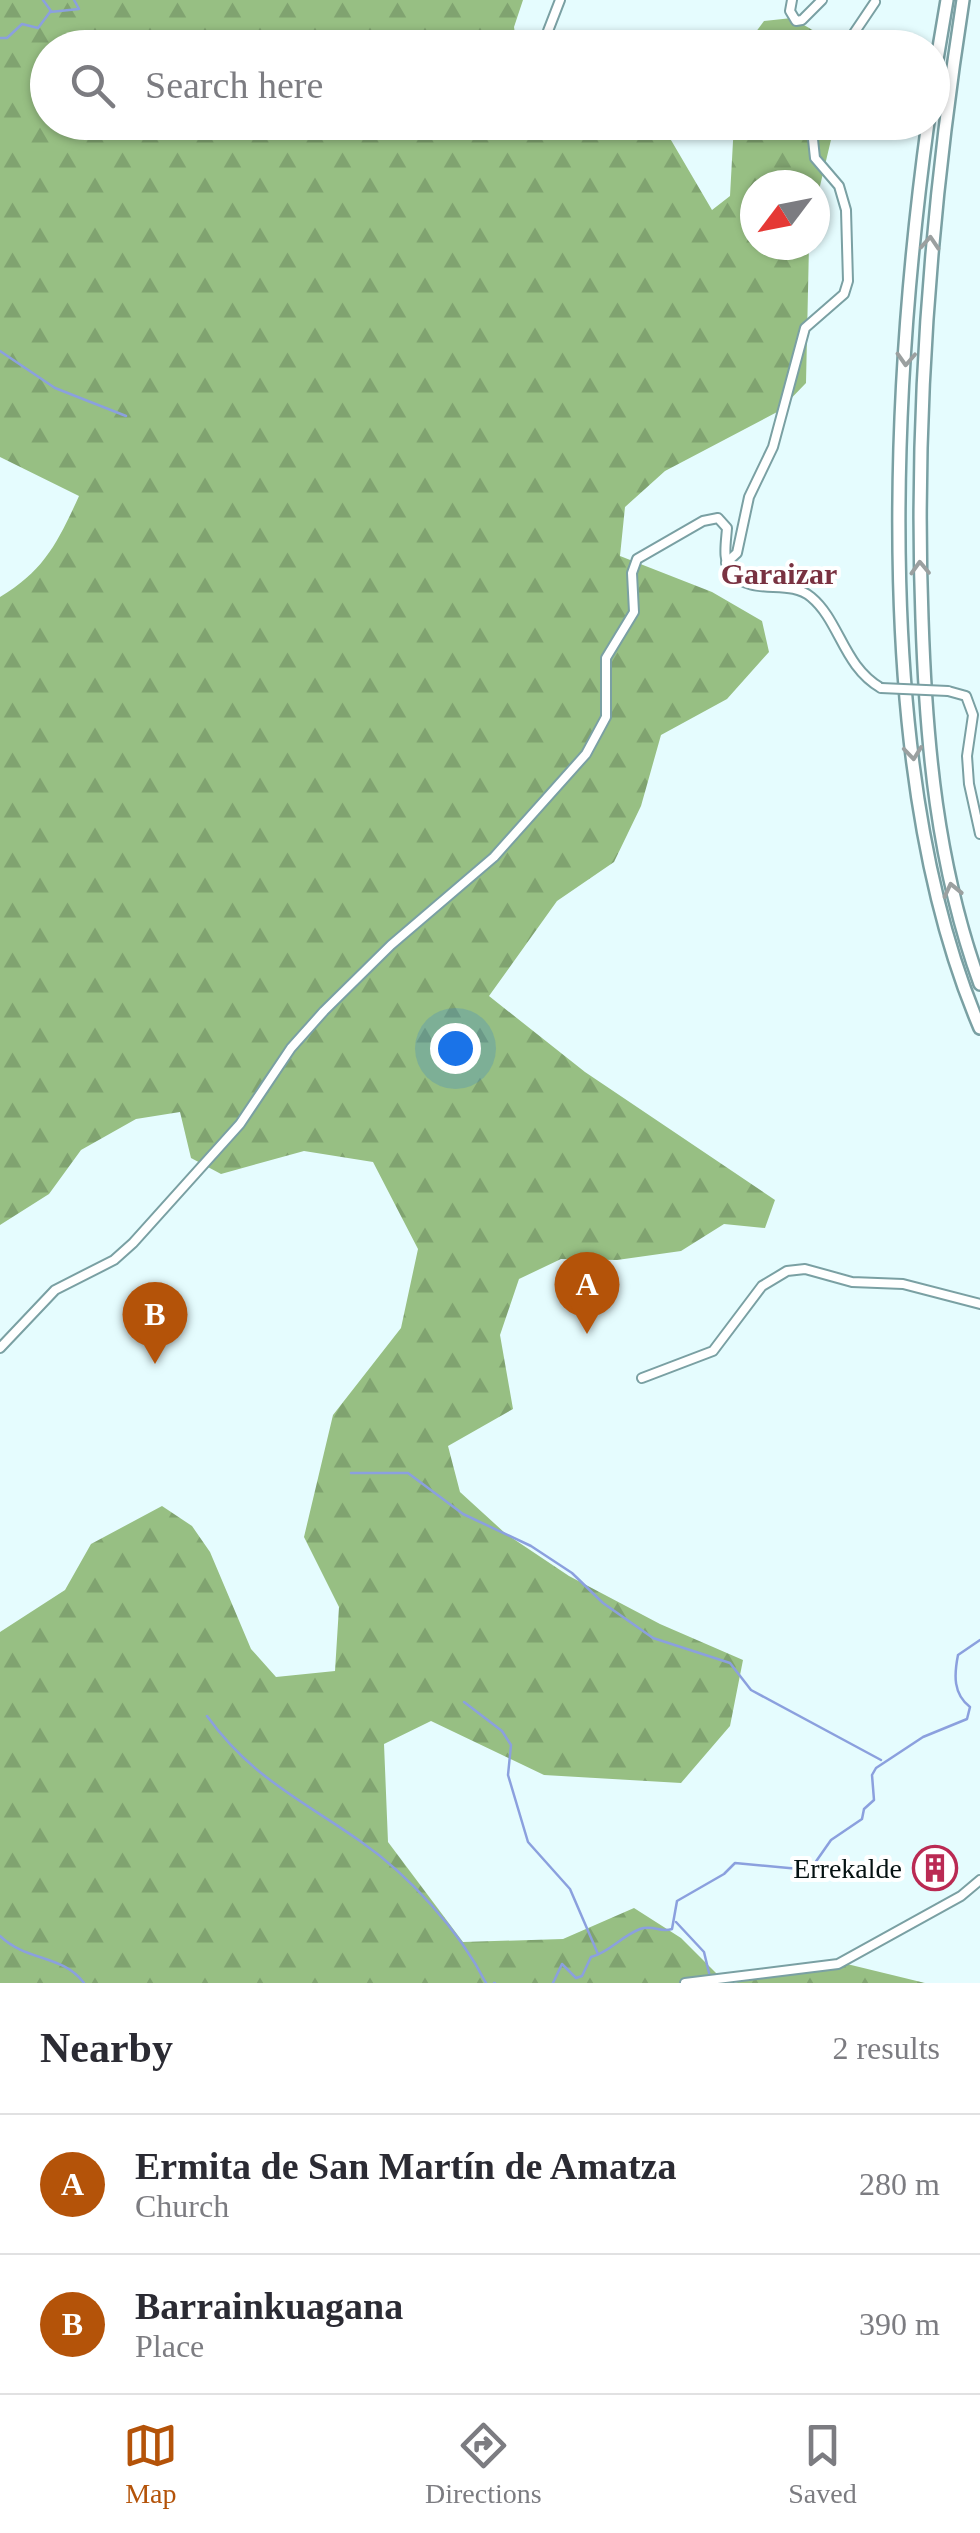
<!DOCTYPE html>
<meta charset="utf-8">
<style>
body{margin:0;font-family:"Times New Roman",serif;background:#f7f7f7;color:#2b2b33}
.compass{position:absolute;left:740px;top:170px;width:90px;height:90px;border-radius:50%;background:#fff;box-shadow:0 2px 8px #0004;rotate:238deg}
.you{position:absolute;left:455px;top:1048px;width:35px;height:35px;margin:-25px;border:8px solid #fff;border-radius:50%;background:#1a73e8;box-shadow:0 0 0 15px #1a73e833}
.badge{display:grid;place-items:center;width:65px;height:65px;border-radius:50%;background:#b45309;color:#fff;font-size:32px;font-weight:700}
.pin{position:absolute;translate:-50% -82px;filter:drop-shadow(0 2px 5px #0008)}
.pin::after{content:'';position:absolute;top:52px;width:35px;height:30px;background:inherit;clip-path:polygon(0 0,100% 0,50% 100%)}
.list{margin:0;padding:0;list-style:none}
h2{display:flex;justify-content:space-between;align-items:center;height:130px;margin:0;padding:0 40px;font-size:42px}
h2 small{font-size:32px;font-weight:400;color:#7c7c81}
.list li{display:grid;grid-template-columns:65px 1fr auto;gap:30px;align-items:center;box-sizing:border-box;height:140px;padding:0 40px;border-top:2px solid #e1e1e2}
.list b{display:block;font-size:38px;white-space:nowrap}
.list p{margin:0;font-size:32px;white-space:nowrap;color:#7c7c81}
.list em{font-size:32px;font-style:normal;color:#7c7c81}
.icon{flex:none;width:55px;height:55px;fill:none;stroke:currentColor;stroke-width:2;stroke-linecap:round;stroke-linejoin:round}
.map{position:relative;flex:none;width:980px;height:1983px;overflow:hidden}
.search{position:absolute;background:#fff;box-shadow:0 2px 8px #0004;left:30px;right:30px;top:30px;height:110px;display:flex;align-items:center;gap:25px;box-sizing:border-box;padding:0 35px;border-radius:55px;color:#7c7c81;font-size:38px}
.sheet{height:410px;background:#fff}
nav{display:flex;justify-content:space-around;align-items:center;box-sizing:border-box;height:140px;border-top:2px solid #e1e1e2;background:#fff;font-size:28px;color:#7c7c81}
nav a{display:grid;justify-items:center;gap:5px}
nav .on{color:#b45309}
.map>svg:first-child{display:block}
.forest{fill:url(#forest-firs)}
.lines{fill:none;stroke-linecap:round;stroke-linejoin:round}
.stream{stroke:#8ba0de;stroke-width:2.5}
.minor-casing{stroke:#7aa0a3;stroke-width:12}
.highway-casing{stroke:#7aa0a3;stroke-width:16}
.minor{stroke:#fff;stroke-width:8}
.highway{stroke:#fff;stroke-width:11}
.minor-bridge-casing{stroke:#7aa0a3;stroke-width:12;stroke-linecap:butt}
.minor-bridge{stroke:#fff;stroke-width:8}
.oneway{stroke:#9ba0a0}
.labels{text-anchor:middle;stroke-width:8;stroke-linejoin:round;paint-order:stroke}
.poi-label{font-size:28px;fill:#041112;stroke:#fff;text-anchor:end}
.neighbourhood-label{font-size:30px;font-weight:bold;fill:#793241;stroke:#fff}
</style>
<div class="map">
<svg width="980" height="1983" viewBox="0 0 980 1983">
<defs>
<pattern id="forest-firs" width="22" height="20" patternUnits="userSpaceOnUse" patternTransform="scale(2.5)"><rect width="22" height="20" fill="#97bf83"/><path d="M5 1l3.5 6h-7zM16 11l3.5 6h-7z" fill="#80a370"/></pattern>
</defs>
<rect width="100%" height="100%" fill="#e5fcfe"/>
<g class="forest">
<path d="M0,0H523L514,27L517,47L48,48V122L661,123L712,210L730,196L734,123H835L815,207V185H755V245H809L806,383L779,411L665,471L625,507L620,556L712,592L762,621L769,652L727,699L661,735L641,806L614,862L557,901L489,996L585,1072L775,1200L765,1228L724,1224L681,1251L617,1260L561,1259L519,1279L500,1335L513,1409L448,1446L460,1492L506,1534L569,1576L660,1624L743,1660L730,1726L681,1783L544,1775L431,1721L384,1744L388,1842L463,1942L563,1939L634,1908L681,1938L726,1983H0V1632L65,1590L91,1544L162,1506L192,1526L210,1552L251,1649L276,1677L335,1671L339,1607L304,1537L333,1415L401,1328L418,1249L373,1162L304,1151L221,1174L191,1158L180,1112L136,1119L81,1150L49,1194L0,1225V597C44,571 58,542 79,496L0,457Z"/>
<path d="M792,18L821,35L826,47L744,48L764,21Z"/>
<path d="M847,1964L925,1983H734L804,1966Z"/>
</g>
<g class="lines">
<g class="stream">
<path d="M43,0L51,11"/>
<path d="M0,38H7L22,24L38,28L50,12L79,9L74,0"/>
<path d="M0,351L55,388L126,416"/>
<path d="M351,1473H408L463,1514L531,1546L572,1573L603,1603L653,1638L730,1663L751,1690L881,1760"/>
<path d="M464,1702L502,1731L511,1745L508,1775L528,1842L570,1889L598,1954"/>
<path d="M207,1716C251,1777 300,1799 360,1841C409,1875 459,1930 486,1983"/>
<path d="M676,1922L704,1952L710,1977"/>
<path d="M0,1936C27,1962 62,1954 84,1983"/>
<path d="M494,1983H495"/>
<path d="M553,1983L562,1964L576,1978L582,1976L591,1957C610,1952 620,1937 640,1929C653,1924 659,1933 672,1929L677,1901L724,1874L735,1863L810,1870L831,1840L862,1819L864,1809L874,1800L872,1775L876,1768L923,1737L967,1719L970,1707C953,1694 954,1675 958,1655L980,1640"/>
</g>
<defs>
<g id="minor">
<path d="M792,0L790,11L796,21L802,20L822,0"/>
<path d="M548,31L560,0"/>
<path d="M844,48L875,2"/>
<path d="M726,563L737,553L749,497L773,447L805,328L844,294L848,281L846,210L839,186L815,158L812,130L817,122"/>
<path d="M948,691L966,696L973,715L967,756L969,784L980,834"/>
<path d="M0,1348L55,1290L114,1260L133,1243L240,1124L291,1048L324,1011L391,945L494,857L586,754L606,717V658L634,612L632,573L637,559L703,521L718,518L727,528C726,543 722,561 732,573C752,597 789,578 811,597C840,621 843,666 881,688"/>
<path d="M642,1378L713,1351L762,1286L787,1271L805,1269L852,1282L903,1284L980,1304"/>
<path d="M685,1983L838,1964L961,1896L980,1880"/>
</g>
<g id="highway">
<path d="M963,0C931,206 914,410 922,619C926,744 937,865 980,984"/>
<path d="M932,89L947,0"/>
<path d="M928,122C891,392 872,776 980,1028"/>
</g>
</defs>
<use href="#minor" class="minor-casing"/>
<use href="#highway" class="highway-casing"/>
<use href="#minor" class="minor"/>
<use href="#highway" class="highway"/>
<defs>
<path id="minor-bridge" d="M881,688L948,691"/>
</defs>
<use href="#minor-bridge" class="minor-bridge-casing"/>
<use href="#minor-bridge" class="minor-bridge"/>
</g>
<defs><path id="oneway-chevron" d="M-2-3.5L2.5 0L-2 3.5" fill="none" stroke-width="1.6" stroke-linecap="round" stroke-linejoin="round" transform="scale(2.5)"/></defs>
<g class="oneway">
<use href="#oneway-chevron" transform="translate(930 243) rotate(-86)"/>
<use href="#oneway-chevron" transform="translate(906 359) rotate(93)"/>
<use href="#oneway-chevron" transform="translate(920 568) rotate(-92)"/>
<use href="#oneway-chevron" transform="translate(913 753) rotate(84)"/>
<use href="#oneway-chevron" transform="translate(952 890) rotate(-103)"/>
</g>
<defs>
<symbol id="building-ring" viewBox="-11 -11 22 22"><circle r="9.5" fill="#fff" stroke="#ba2a53" stroke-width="1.5"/><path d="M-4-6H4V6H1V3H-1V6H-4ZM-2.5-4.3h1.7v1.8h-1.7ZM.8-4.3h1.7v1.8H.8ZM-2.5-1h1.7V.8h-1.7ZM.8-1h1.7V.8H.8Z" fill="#ba2a53"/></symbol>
</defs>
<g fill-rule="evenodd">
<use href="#building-ring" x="910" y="1843" width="50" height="50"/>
</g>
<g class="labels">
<g class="poi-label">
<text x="902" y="1878">Errekalde</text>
</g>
<g class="neighbourhood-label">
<text x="779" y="584">Garaizar</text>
</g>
</g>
</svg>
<svg class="compass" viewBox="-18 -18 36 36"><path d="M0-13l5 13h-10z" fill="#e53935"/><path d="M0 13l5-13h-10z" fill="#7c7c81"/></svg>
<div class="you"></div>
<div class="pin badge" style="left:587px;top:1334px">A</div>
<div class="pin badge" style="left:155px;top:1364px">B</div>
<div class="search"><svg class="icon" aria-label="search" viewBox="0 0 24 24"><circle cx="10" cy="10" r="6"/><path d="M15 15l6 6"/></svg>Search here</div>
</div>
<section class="sheet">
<h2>Nearby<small>2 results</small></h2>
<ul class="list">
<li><span class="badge">A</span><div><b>Ermita de San Martín de Amatza</b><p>Church</p></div><em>280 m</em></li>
<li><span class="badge">B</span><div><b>Barrainkuagana</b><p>Place</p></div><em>390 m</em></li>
</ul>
</section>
<nav>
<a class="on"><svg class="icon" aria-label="map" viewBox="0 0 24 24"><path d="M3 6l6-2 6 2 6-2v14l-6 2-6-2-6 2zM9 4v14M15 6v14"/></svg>Map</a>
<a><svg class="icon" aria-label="directions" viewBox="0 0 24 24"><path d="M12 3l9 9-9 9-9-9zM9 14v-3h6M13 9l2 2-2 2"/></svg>Directions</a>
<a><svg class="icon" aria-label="saved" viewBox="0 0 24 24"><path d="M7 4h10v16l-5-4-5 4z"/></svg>Saved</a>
</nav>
